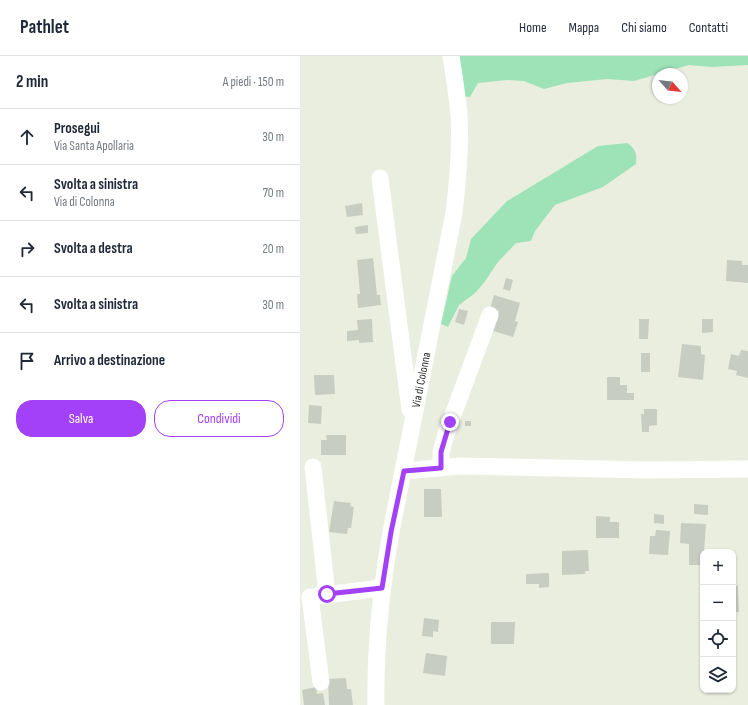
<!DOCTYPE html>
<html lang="it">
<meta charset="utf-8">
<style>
body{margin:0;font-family:"Sofia Sans Condensed",sans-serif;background:#f6f6f7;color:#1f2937}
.controls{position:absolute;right:12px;bottom:12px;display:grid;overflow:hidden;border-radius:8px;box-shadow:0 1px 3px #0004}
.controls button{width:36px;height:36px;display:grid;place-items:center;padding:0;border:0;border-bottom:1px solid #e0e1e3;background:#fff;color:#1f2937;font:20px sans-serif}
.compass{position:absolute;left:352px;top:12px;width:36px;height:36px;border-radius:50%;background:#fff;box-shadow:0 1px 3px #0004;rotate:117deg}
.stop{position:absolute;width:12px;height:12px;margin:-9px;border:3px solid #a341f9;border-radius:50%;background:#fff}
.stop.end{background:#a341f9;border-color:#fff;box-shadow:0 1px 4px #0008}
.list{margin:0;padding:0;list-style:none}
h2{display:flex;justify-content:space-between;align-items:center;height:52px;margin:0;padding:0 16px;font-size:17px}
h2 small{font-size:13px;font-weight:400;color:#747a83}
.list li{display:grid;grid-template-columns:26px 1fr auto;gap:12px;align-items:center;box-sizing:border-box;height:56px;padding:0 16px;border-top:1px solid #e0e1e3}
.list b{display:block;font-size:15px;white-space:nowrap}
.list p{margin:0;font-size:13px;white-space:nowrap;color:#747a83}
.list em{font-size:13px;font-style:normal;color:#747a83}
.actions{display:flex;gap:8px;padding:12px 16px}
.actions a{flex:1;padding:9px 0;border:1px solid #a341f9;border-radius:16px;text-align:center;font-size:14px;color:#a341f9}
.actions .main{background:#a341f9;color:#fff}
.icon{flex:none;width:22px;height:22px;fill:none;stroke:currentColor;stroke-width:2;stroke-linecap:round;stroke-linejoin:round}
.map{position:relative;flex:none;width:448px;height:649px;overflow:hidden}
header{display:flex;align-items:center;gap:24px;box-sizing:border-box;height:56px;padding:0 20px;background:#fff;border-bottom:1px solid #e0e1e3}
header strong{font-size:19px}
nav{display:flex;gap:22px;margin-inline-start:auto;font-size:14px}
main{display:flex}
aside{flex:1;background:#fff}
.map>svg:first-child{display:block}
.green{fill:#9de3b7}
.building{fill:#c8cdc1}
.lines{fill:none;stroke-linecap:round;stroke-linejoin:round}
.minor{stroke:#fff;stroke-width:17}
.route{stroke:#a341f9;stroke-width:5}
.labels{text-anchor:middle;stroke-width:3;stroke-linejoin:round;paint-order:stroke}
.street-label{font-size:12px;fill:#2c2c2c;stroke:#fff}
</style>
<header>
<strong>Pathlet</strong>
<nav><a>Home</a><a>Mappa</a><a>Chi siamo</a><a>Contatti</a></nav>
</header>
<main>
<aside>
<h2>2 min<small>A piedi · 150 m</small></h2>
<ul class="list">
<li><svg class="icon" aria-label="ahead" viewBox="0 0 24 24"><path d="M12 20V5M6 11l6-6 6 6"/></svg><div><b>Prosegui</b><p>Via Santa Apollaria</p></div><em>30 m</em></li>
<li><svg class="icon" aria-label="left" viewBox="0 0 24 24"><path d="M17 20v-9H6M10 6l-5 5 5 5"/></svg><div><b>Svolta a sinistra</b><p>Via di Colonna</p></div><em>70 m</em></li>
<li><svg class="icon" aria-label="right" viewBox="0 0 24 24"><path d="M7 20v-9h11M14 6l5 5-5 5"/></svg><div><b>Svolta a destra</b></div><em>20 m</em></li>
<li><svg class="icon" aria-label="left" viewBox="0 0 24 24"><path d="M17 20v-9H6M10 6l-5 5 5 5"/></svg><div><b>Svolta a sinistra</b></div><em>30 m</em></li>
<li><svg class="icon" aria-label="arrive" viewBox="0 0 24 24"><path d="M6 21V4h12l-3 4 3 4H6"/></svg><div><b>Arrivo a destinazione</b></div></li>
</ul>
<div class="actions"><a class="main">Salva</a><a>Condividi</a></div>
</aside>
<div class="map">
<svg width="448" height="649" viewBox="0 0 448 649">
<rect width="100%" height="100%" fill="#eaeedf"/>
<g class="green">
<path d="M155,0H448V9L412,11L389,9L334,25L307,23L267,27L244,33L224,25L207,24L178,27L170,41L160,40Z"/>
<path d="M327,87C336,93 337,98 336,108L303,131L255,149L235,175L231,185L216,187L198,206L183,228L174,238L159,249L148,271L141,268L152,220L166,202L171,183L207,145L298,90Z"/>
</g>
<g class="building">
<path d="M62,147L63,159L47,161L45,150Z"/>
<path d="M68,169V177L56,178L55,171Z"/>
<path d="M73,202L77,239H80L81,249L58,252L57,238H60L57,204Z"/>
<path d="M427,204L442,205V209H448V227L426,225Z"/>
<path d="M206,222L213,224L210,235L203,233Z"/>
<path d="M194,239L220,247L215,265L218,266L213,281L193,275L199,255L190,253Z"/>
<path d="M159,253L168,255L164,269L155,266Z"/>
<path d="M72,263L73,286L59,287V284L47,285V275L58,274L57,264Z"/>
<path d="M339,263H349L348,283H339Z"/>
<path d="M402,263H413V276L402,277Z"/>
<path d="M382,288L401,290V298L405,299L403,324L378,321Z"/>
<path d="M441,294L448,295V322L436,319L437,315L428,313L431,298L439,300Z"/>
<rect x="341" y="297" width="9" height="19"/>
<path d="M14,319H34L35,338L15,339Z"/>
<path d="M307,321H320V329H327V337H334V344H307Z"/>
<path d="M9,349L22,350L21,368L8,367Z"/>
<path d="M344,353H357V369L349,370V376H342L341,358H344Z"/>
<rect x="165" y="365" width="6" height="5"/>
<path d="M26,379H46V399H21V384H27Z"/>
<path d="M124,433H141L142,461H124Z"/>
<path d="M34,445L51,447L50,450L54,451L51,472H48L47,478L29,476Z"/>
<path d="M394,448L408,449V459L394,458Z"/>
<path d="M354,458L364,459V468L354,467Z"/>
<path d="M296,460L310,461V466H319V482H296Z"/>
<path d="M381,467L406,468L403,509H389V488L380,487Z"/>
<path d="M356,474L370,475L368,499L349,498L350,480H355Z"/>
<path d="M288,494L289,515H285V518L262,519V495Z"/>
<path d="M249,517V531L239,532V528H226V518Z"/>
<path d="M433,530H438L439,556H433Z"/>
<path d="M124,562L139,564L138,576L133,575V581L122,580Z"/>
<path d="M191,566H215L214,588H191Z"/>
<path d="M126,597L147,600L145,620L123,617Z"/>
<path d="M46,622L47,633H51L53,649H29L28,623Z"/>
<path d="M16,631L17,638L23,637L25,649H4L2,634Z"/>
</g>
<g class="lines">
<g class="minor">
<path d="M80,122L110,354"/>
<path d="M13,411L27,538"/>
<path d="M141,412V396L146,378L190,259"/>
<path d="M104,415L160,410L348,414L448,413"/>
<path d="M17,540L82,532"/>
<path d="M10,541L21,626"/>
<path d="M76,649C75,591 81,533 91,476L154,157C158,124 161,92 159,58C157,39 154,19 151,0"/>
</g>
</g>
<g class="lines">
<path class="route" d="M27,538L82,532L91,476L104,415L141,412V396L150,366"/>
</g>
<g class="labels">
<g class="street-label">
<text transform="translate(121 324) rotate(-79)" y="4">Via di Colonna</text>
</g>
</g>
</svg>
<div class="controls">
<button>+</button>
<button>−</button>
<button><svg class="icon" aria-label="locate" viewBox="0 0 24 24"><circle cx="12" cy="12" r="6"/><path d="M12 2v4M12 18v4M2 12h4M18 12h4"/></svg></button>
<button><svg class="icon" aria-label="layers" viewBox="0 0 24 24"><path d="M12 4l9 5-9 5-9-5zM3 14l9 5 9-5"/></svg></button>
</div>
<svg class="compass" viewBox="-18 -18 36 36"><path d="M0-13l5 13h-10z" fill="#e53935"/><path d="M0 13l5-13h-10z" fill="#747a83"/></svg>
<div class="stop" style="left:27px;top:538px"></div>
<div class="stop end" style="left:150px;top:366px"></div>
</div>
</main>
